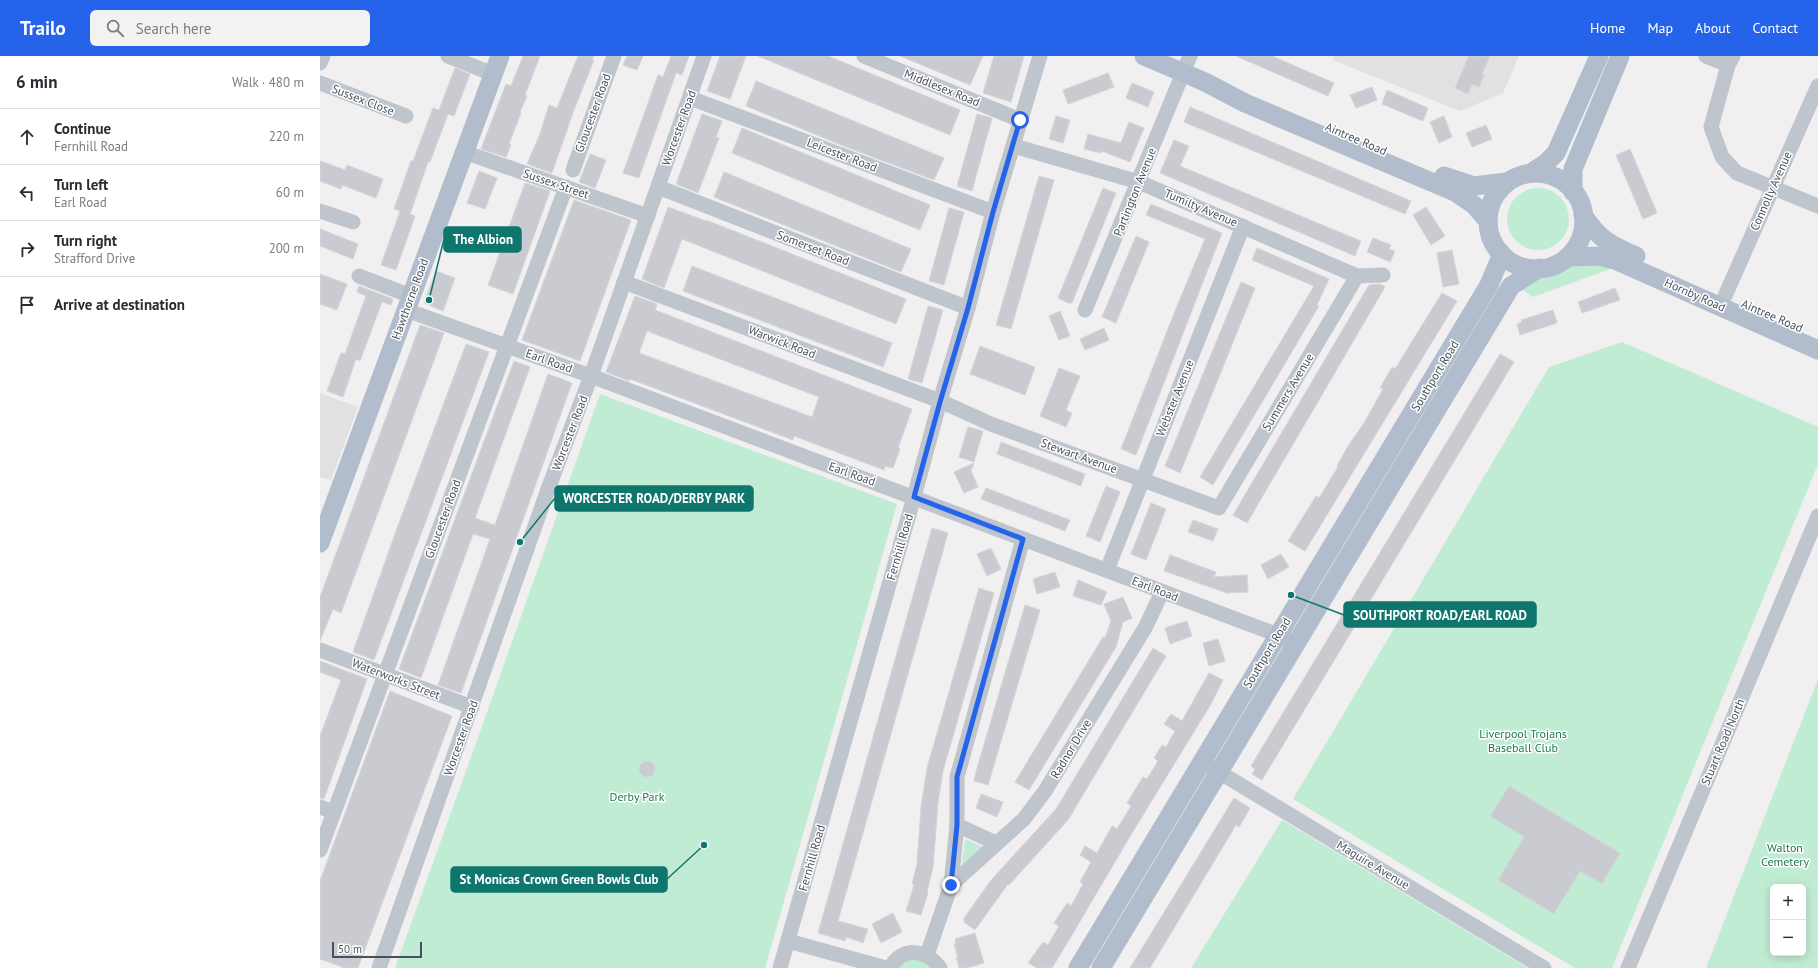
<!DOCTYPE html>
<meta charset="utf-8">
<style>
body{margin:0;font-family:"PT Sans",sans-serif;background:#f2f2f3;color:#2b2b33}
.controls{position:absolute;right:12px;bottom:12px;display:grid;overflow:hidden;border-radius:6px;box-shadow:0 2px 10px #0003}
.controls button{width:36px;height:36px;display:grid;place-items:center;padding:0;border:0;border-bottom:1px solid #e1e1e2;background:#fff;color:#2b2b33;font:20px sans-serif}
.scale{position:absolute;left:12px;bottom:10px;width:90px;box-sizing:border-box;padding-left:4px;border:2px solid #48515b;border-top:0;font-size:11px;line-height:14px;white-space:nowrap;color:#48515b;-webkit-text-stroke:3px #fff;paint-order:stroke}
.stop{position:absolute;width:12px;height:12px;margin:-9px;border:3px solid #2563eb;border-radius:50%;background:#fff}
.stop.end{background:#2563eb;border-color:#fff;box-shadow:0 1px 4px #0008}
.list{margin:0;padding:0;list-style:none}
h2{display:flex;justify-content:space-between;align-items:center;height:52px;margin:0;padding:0 16px;font-size:17px}
h2 small{font-size:13px;font-weight:400;color:#7c7c81}
.list li{display:grid;grid-template-columns:26px 1fr auto;gap:12px;align-items:center;box-sizing:border-box;height:56px;padding:0 16px;border-top:1px solid #e1e1e2}
.list b{display:block;font-size:15px;white-space:nowrap}
.list p{margin:0;font-size:13px;white-space:nowrap;color:#7c7c81}
.list em{font-size:13px;font-style:normal;color:#7c7c81}
.icon{flex:none;width:22px;height:22px;fill:none;stroke:currentColor;stroke-width:2;stroke-linecap:round;stroke-linejoin:round}
.map{position:relative;flex:none;width:1498px;height:912px;overflow:hidden}
header{display:flex;align-items:center;gap:24px;box-sizing:border-box;height:56px;padding:0 20px;background:#2563eb;color:#fff}
header strong{font-size:19px}
nav{display:flex;gap:22px;margin-inline-start:auto;font-size:14px}
.search{width:280px;height:36px;background:#f2f2f3;display:flex;align-items:center;gap:10px;box-sizing:border-box;padding:0 14px;border-radius:6px;color:#7c7c81;font-size:15px}
main{display:flex}
aside{flex:1;background:#fff}
.map>svg:first-child{display:block}
.education{fill:#e2e0e0}
.green{fill:#c1ecd4;fill-rule:evenodd}
.building{fill:#c9cbd1;stroke:#d4d5da;fill-rule:evenodd}
.lines{fill:none;stroke-linecap:round;stroke-linejoin:round}
.minor{stroke:#bec5cd;stroke-width:15}
.major{stroke:#b1bdcc;stroke-width:19}
.route{stroke:#2563eb;stroke-width:5}
.labels{text-anchor:middle;stroke-width:3;stroke-linejoin:round;paint-order:stroke}
.street-label{font-size:12px;fill:#48515b;stroke:#fff}
.park-label{font-size:12px;fill:#1d7851;stroke:#fff}
.leader{fill:none;stroke:#0f766e;stroke-width:1.5}
.callout-dot{fill:#0f766e;stroke:#fff;stroke-width:1.5}
.callout{fill:#0f766e;stroke:#0f766e;stroke-width:1.5}
.callout-label{font-size:13px;text-anchor:middle;font-weight:bold;fill:#fff}
</style>
<header>
<strong>Trailo</strong>
<div class="search"><svg class="icon" aria-label="search" viewBox="0 0 24 24"><circle cx="10" cy="10" r="6"/><path d="M15 15l6 6"/></svg>Search here</div>
<nav><a>Home</a><a>Map</a><a>About</a><a>Contact</a></nav>
</header>
<main>
<aside>
<h2>6 min<small>Walk · 480 m</small></h2>
<ul class="list">
<li><svg class="icon" aria-label="ahead" viewBox="0 0 24 24"><path d="M12 20V5M6 11l6-6 6 6"/></svg><div><b>Continue</b><p>Fernhill Road</p></div><em>220 m</em></li>
<li><svg class="icon" aria-label="left" viewBox="0 0 24 24"><path d="M17 20v-9H6M10 6l-5 5 5 5"/></svg><div><b>Turn left</b><p>Earl Road</p></div><em>60 m</em></li>
<li><svg class="icon" aria-label="right" viewBox="0 0 24 24"><path d="M7 20v-9h11M14 6l5 5-5 5"/></svg><div><b>Turn right</b><p>Strafford Drive</p></div><em>200 m</em></li>
<li><svg class="icon" aria-label="arrive" viewBox="0 0 24 24"><path d="M6 21V4h12l-3 4 3 4H6"/></svg><div><b>Arrive at destination</b></div></li>
</ul>
</aside>
<div class="map">
<svg width="1498" height="912" viewBox="0 0 1498 912">
<rect width="100%" height="100%" fill="#f1efef"/>
<g class="education">
<path d="M1014,0H1199L1183,37L1140,55L1013,4Z"/>
<path d="M0,337L38,351L11,424L0,421Z"/>
</g>
<g class="green">
<circle cx="1218" cy="163" r="31"/>
<path d="M1270,207L1296,211L1213,241L1201,233C1218,220 1249,209 1270,207Z"/>
<path d="M1302,286L1498,371V408L1292,912H1255L973,743L1229,311Z"/>
<path d="M280,338L577,448L445,912H75L155,690Z"/>
<path d="M1498,623V912H1386ZM1453,831H1483V897H1453Z"/>
<path d="M962,764L1208,912H871Z"/>
<path d="M645,783L663,791L645,809L642,808Z"/>
<path d="M589,904H601L611,912H578Z"/>
</g>
<g class="building">
<path d="M203,0H220L205,39L207,40L200,56L201,57L189,88L191,89L186,101L161,93L186,28L191,30Z"/>
<path d="M258,0H274L272,4H274L254,54L232,117L207,108L220,78L229,49L237,52Z"/>
<path d="M307,0H323L317,14L303,9Z"/>
<path d="M351,0H369L362,19L356,17L319,122L303,117L338,19L343,21Z"/>
<path d="M400,0H426L410,43L387,35Z"/>
<path d="M438,0H508L640,54L630,79Z"/>
<path d="M580,0H663L650,29Z"/>
<path d="M674,0H704L691,46L663,37Z"/>
<path d="M916,0H952L1014,27L1008,40Z"/>
<path d="M1149,0H1170L1162,18L1164,19L1159,31L1152,28L1148,38L1135,32Z"/>
<path d="M135,12L150,18L134,60L128,58L110,106H108L90,158L95,160L76,214L61,209L80,155L74,153L91,105H93L113,52L119,54Z"/>
<path d="M788,17L794,31L748,48L743,34Z"/>
<path d="M436,25L624,102L614,124L526,91L426,50Z"/>
<path d="M812,27L834,36L828,51L806,42Z"/>
<path d="M1052,31L1057,44L1036,52L1030,39Z"/>
<path d="M1067,34L1108,52L1103,65L1062,48Z"/>
<path d="M870,51L1091,145L1085,158L864,66Z"/>
<path d="M382,58L402,65L396,81L399,82L378,137L356,128Z"/>
<path d="M657,58L672,62L652,135L637,130Z"/>
<path d="M736,60L750,64L743,87L729,83Z"/>
<path d="M1124,60L1132,81L1119,87L1110,66Z"/>
<path d="M809,66L824,72L810,106L782,95L781,97L764,93L768,78L801,87Z"/>
<path d="M1166,69L1172,83L1152,91L1146,77Z"/>
<path d="M422,72L610,149L600,174L412,97Z"/>
<path d="M854,84L869,90L860,110L1041,185L1035,200L840,117Z"/>
<path d="M1310,93L1337,157L1323,163L1296,99Z"/>
<path d="M270,98L286,104L275,132L259,126Z"/>
<path d="M0,105L25,114L27,109L63,123L56,142L22,129L21,133L0,125Z"/>
<path d="M159,115L177,122L165,153L147,147Z"/>
<path d="M404,116L591,193L581,216L394,141Z"/>
<path d="M719,120L734,124L691,273L676,269Z"/>
<path d="M205,127L230,135L193,238L168,229Z"/>
<path d="M783,132L796,137L752,247H748L738,242Z"/>
<path d="M254,144L311,164L260,305L202,284Z"/>
<path d="M831,148L902,177L816,399L801,393L857,250L885,183L826,159Z"/>
<path d="M348,151L386,165V164L586,243L576,268L362,183L344,232L322,223Z"/>
<path d="M1106,151L1125,180L1111,189L1093,159Z"/>
<path d="M629,152L644,156L624,229L609,225Z"/>
<path d="M0,173L38,188L33,203L0,190Z"/>
<path d="M816,180L829,186L796,267L782,261Z"/>
<path d="M1053,182L1071,189L1069,193L1075,195L1070,206L1047,196Z"/>
<path d="M937,192L1009,223L997,249L999,250L893,429L880,421L994,230L932,204Z"/>
<path d="M1132,194L1139,228L1123,231L1117,197Z"/>
<path d="M372,210L572,287L563,311L363,235Z"/>
<path d="M116,215L135,222L123,255L104,247Z"/>
<path d="M0,218L27,228L17,254L0,248Z"/>
<path d="M921,226L935,232L860,417L845,410Z"/>
<path d="M1060,228L1065,231L927,467L913,459L1049,229Z"/>
<path d="M39,230L73,243L71,249L62,246L40,305L36,303L23,341L7,335L21,297L25,298L46,240L37,236Z"/>
<path d="M1295,232L1300,244L1262,257L1258,246Z"/>
<path d="M1122,237L1137,245L985,495L968,485L996,440L999,442L1018,411L1017,410L1028,390L1044,367L1063,333L1060,332L1072,311L1075,313Z"/>
<path d="M315,240L337,248L335,254L592,353L578,392L580,393L573,412L565,410L564,414L474,380L473,384L310,323L309,325L286,316ZM327,275L499,341L492,361L319,297Z"/>
<path d="M608,250L623,254L602,327L588,323Z"/>
<path d="M1233,254L1237,267L1200,279L1197,268L1202,266L1201,264Z"/>
<path d="M740,255L750,280L739,284L729,260Z"/>
<path d="M100,269L124,277L21,557L13,553L0,585V541Z"/>
<path d="M784,272L789,284L765,294L760,283Z"/>
<path d="M146,288L169,296L54,604L33,596L76,475Z"/>
<path d="M660,290L715,311L705,339L650,318Z"/>
<path d="M1180,298L1194,306L942,724L932,718L935,713L931,710Z"/>
<path d="M194,305L210,311L155,462L175,469L228,318L252,327L141,637L118,629L170,483L153,478L101,622L79,613Z"/>
<path d="M739,312L760,320L746,354L752,357L746,371L720,360Z"/>
<path d="M648,371L663,375L654,406L639,401Z"/>
<path d="M681,386L765,418L761,430L677,398Z"/>
<path d="M654,407L651,415L658,431L644,437L634,416Z"/>
<path d="M786,430L800,436L780,486L766,480Z"/>
<path d="M666,432L750,464L745,475L661,443Z"/>
<path d="M831,447L846,453L826,504L811,498Z"/>
<path d="M873,464L898,473L893,485L868,476Z"/>
<path d="M612,472L628,477L518,865L548,873L543,887L526,881L525,885L498,877Z"/>
<path d="M671,492L681,513L667,520L657,498Z"/>
<path d="M961,498L969,511L948,523L941,509Z"/>
<path d="M850,499L896,516L894,521L927,519L928,536L907,537L844,515Z"/>
<path d="M735,516L740,531L717,538L713,523Z"/>
<path d="M758,524L787,536L781,549L753,540Z"/>
<path d="M659,532L674,537L623,715L618,747L613,811L607,836L608,837L601,859L586,855L594,829L592,828L597,808L601,751L607,712Z"/>
<path d="M803,541L812,562L803,566L796,591L709,734L695,726L783,581L785,582L791,565L784,548Z"/>
<path d="M705,549L720,554L668,729L654,725L657,712Z"/>
<path d="M867,565L872,580L850,588L845,572Z"/>
<path d="M898,583L905,605L889,610L883,587Z"/>
<path d="M833,592L846,600L748,764L689,829L688,828L655,874L644,866V862L672,823L736,753Z"/>
<path d="M0,605L47,623L4,743L0,742V680L21,624L0,616Z"/>
<path d="M889,617L903,624L891,648L809,782L746,889L732,912H717L708,907L723,886L728,889L739,870L734,867L747,847L751,850L763,828L760,826L771,806L760,799L765,790L777,797L792,770L797,773L811,750L807,747L823,721L827,723L838,705L834,702L842,689L846,691L855,675L844,668L851,658L862,665Z"/>
<path d="M70,635L132,660L38,912H25L0,903V825Z"/>
<circle cx="327" cy="713" r="8"/>
<path d="M1189,730L1300,797L1282,828L1260,815L1234,858L1178,824L1204,781L1170,760Z"/>
<path d="M661,738L683,746L677,761L656,752Z"/>
<path d="M914,742L930,752L925,761L919,771L916,769L830,912H810Z"/>
<path d="M573,857L582,876L561,887L552,868Z"/>
<path d="M655,877L664,907L647,912H639L636,901H638L634,888L636,887L635,883Z"/>
</g>
<g class="lines">
<g class="minor">
<path d="M128,0L173,18"/>
<path d="M544,0L700,64"/>
<path d="M1386,0L1408,9"/>
<path d="M1413,0L1408,9L1391,71L1402,101L1417,117L1498,150"/>
<path d="M0,7L3,0"/>
<path d="M0,27L86,60"/>
<path d="M370,42L673,156"/>
<path d="M694,90L819,126L1037,220L1063,219"/>
<path d="M144,96L328,160"/>
<path d="M253,114L294,0"/>
<path d="M338,131L648,252"/>
<path d="M0,155L33,166"/>
<path d="M39,220L91,240"/>
<path d="M304,226L620,345L671,368L899,452L1037,220"/>
<path d="M1405,240L1498,30"/>
<path d="M86,254L271,320L958,579L976,588"/>
<path d="M765,254L870,0"/>
<path d="M787,514L923,170"/>
<path d="M0,594L152,651"/>
<path d="M889,710L1224,912"/>
<path d="M0,751L14,756"/>
<path d="M637,769L676,787"/>
<path d="M0,794L246,131"/>
<path d="M631,829L704,763L725,735L825,572L842,536"/>
<path d="M468,885L566,912"/>
<path d="M607,899L631,829L637,769V721L703,483"/>
<path d="M59,912L227,436L271,320L384,0"/>
<path d="M460,912L594,441L620,345L648,252L673,156L720,0"/>
<path d="M570,912C583,890 606,893 620,912"/>
<path d="M1308,912L1498,460"/>
</g>
<g class="major">
<path d="M824,0L885,26L925,47L1135,136L1154,149L1168,165"/>
<path d="M1211,117L1226,107L1236,97L1279,0"/>
<circle cx="1216" cy="165" r="48"/>
<path d="M1124,120L1154,130L1187,126"/>
<path d="M1253,136V113L1300,0"/>
<path d="M1263,159C1280,184 1289,188 1316,200"/>
<path d="M1248,201L1280,200L1295,204L1498,294"/>
<path d="M0,487L180,0"/>
<path d="M758,912L1169,229L1182,198"/>
<path d="M781,912L1191,230L1219,212"/>
</g>
</g>
<g class="lines">
<path class="route" d="M631,829L637,769V721L703,483L594,441L620,346L648,252L673,156L700,64"/>
</g>
<g class="labels">
<g class="street-label">
<text transform="translate(622 32) rotate(22)" y="4">Middlesex Road</text>
<text transform="translate(43 44) rotate(21)" y="4">Sussex Close</text>
<text transform="translate(273 57) rotate(-70)" y="4">Gloucester Road</text>
<text transform="translate(359 72) rotate(-70)" y="4">Worcester Road</text>
<text transform="translate(1036 83) rotate(23)" y="4">Aintree Road</text>
<text transform="translate(522 99) rotate(21)" y="4">Leicester Road</text>
<text transform="translate(236 128) rotate(19)" y="4">Sussex Street</text>
<text transform="translate(1451 135) rotate(-66)" y="4">Connolly Avenue</text>
<text transform="translate(815 136) rotate(-68)" y="4">Partington Avenue</text>
<text transform="translate(881 152) rotate(23)" y="4">Tumilty Avenue</text>
<text transform="translate(493 192) rotate(21)" y="4">Somerset Road</text>
<text transform="translate(1375 239) rotate(24)" y="4">Hornby Road</text>
<text transform="translate(90 243) rotate(-70)" y="4">Hawthorne Road</text>
<text transform="translate(1452 260) rotate(23)" y="4">Aintree Road</text>
<text transform="translate(462 286) rotate(21)" y="4">Warwick Road</text>
<text transform="translate(229 305) rotate(20)" y="4">Earl Road</text>
<text transform="translate(1115 320) rotate(-59)" y="4">Southport Road</text>
<text transform="translate(968 336) rotate(-59)" y="4">Summers Avenue</text>
<text transform="translate(855 342) rotate(-68)" y="4">Webster Avenue</text>
<text transform="translate(250 377) rotate(-69)" y="4">Worcester Road</text>
<text transform="translate(759 400) rotate(20)" y="4">Stewart Avenue</text>
<text transform="translate(532 418) rotate(20)" y="4">Earl Road</text>
<text transform="translate(123 463) rotate(-70)" y="4">Gloucester Road</text>
<text transform="translate(580 491) rotate(-74)" y="4">Fernhill Road</text>
<text transform="translate(835 533) rotate(21)" y="4">Earl Road</text>
<text transform="translate(947 597) rotate(-59)" y="4">Southport Road</text>
<text transform="translate(76 623) rotate(21)" y="4">Waterworks Street</text>
<text transform="translate(141 682) rotate(-70)" y="4">Worcester Road</text>
<text transform="translate(1403 686) rotate(-67)" y="4">Stuart Road North</text>
<text transform="translate(751 693) rotate(-59)" y="4">Radnor Drive</text>
<text transform="translate(492 802) rotate(-74)" y="4">Fernhill Road</text>
<text transform="translate(1053 809) rotate(31)" y="4">Maguire Avenue</text>
</g>
<g class="park-label">
<text x="1203" y="682">Liverpool Trojans<tspan x="1203" dy="14">Baseball Club</tspan></text>
<text x="317" y="745">Derby Park</text>
<text x="1465" y="796">Walton<tspan x="1465" dy="14">Cemetery</tspan></text>
</g>
</g>
<path class="leader" d="M109 244L124 183M200 486L235 442M971 539L1024 559M384 789L347 823"/>
<g class="callout-dot">
<circle cx="109" cy="244" r="4"/>
<circle cx="200" cy="486" r="4"/>
<circle cx="971" cy="539" r="4"/>
<circle cx="384" cy="789" r="4"/>
</g>
<g class="callout">
<rect x="124" y="171" width="77" height="25" rx="4"/>
<rect x="235" y="430" width="198" height="25" rx="4"/>
<rect x="1024" y="546" width="192" height="25" rx="4"/>
<rect x="131" y="811" width="216" height="25" rx="4"/>
</g>
<g class="callout-label">
<text x="163" y="188">The Albion</text>
<text x="334" y="447">WORCESTER ROAD/DERBY PARK</text>
<text x="1120" y="564">SOUTHPORT ROAD/EARL ROAD</text>
<text x="239" y="828">St Monicas Crown Green Bowls Club</text>
</g>
</svg>
<div class="controls">
<button>+</button>
<button>−</button>
</div>
<div class="scale">50 m</div>
<div class="stop" style="left:700px;top:64px"></div>
<div class="stop end" style="left:631px;top:829px"></div>
</div>
</main>
